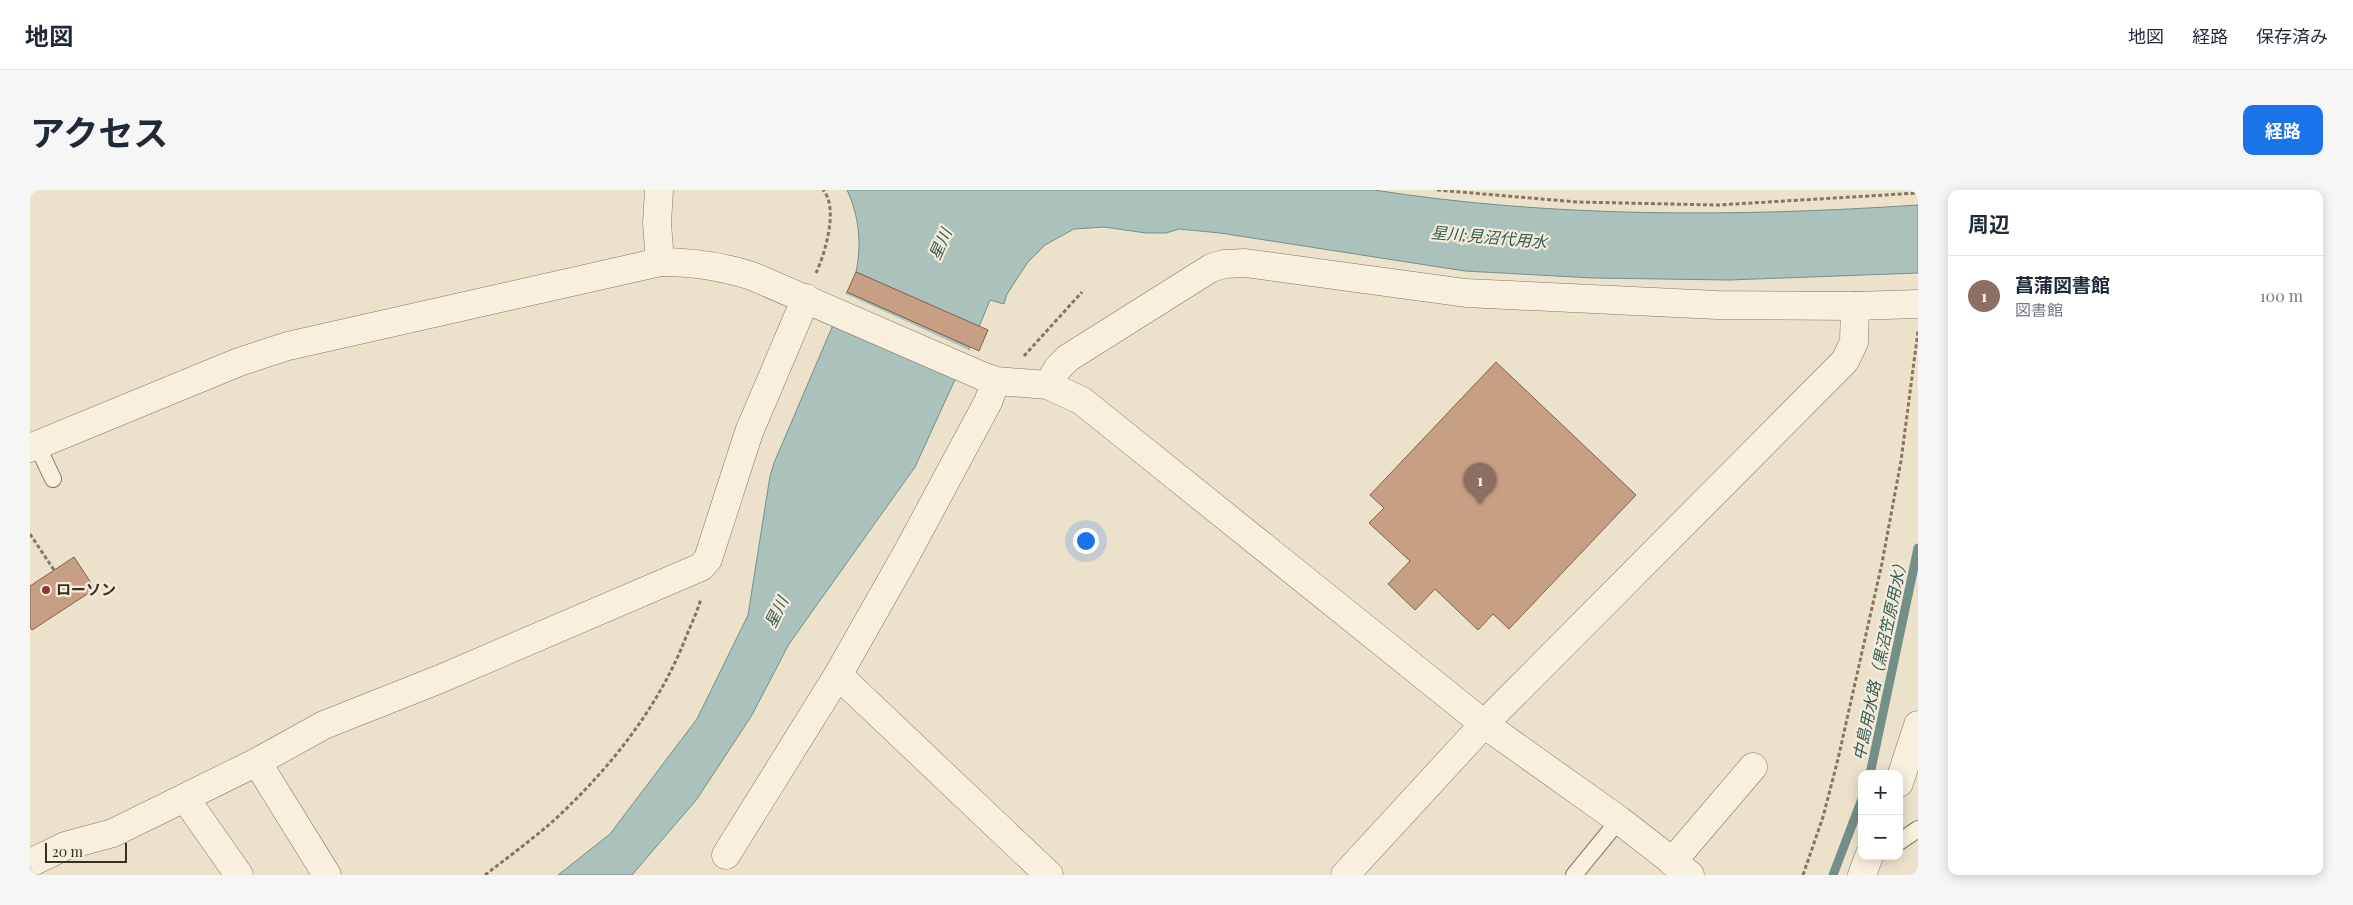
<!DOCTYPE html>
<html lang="ja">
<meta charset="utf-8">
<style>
body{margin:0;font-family:"Playfair Display","Noto Sans JP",serif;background:#f6f6f7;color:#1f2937}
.controls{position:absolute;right:15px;bottom:15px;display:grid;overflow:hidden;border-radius:10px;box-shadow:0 2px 12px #0003}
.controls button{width:45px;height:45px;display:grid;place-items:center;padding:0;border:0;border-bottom:1px solid #e0e1e3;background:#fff;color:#1f2937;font:25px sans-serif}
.scale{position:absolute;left:15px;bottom:12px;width:82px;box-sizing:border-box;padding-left:5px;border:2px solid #3a2e23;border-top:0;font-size:14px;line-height:18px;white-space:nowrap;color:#3a2e23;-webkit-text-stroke:4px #f4ecdb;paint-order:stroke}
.you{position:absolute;left:1055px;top:350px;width:18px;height:18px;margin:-12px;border:4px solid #fff;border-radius:50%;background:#1a73e8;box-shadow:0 0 0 8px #1a73e833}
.badge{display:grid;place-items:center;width:32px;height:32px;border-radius:50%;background:#1a73e8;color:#fff;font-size:16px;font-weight:700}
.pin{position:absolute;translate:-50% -41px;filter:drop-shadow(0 1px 2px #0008)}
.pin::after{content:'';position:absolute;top:26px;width:18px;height:15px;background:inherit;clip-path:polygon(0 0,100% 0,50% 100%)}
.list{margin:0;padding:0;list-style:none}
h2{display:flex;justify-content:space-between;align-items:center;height:65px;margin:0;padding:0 20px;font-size:21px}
h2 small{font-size:16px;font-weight:400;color:#747a83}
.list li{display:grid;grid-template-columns:32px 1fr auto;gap:15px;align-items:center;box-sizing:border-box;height:80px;padding:0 20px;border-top:1px solid #e0e1e3}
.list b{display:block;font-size:19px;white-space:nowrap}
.list p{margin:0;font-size:16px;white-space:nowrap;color:#747a83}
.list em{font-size:16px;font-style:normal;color:#747a83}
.map{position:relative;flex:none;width:1888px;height:685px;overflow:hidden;border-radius:10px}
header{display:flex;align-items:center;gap:30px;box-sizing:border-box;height:70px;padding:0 25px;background:#fff;border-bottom:1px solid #e0e1e3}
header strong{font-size:24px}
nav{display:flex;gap:28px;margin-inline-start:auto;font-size:18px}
.intro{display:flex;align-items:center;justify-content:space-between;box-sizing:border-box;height:120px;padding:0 30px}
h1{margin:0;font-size:35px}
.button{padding:12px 22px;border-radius:10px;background:#1a73e8;color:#fff;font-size:18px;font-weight:700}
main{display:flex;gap:30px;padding:0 30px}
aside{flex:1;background:#fff;border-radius:10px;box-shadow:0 2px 12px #0003}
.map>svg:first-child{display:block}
.water{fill:#abc1bb;stroke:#729088}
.pier{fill:#ece2cc}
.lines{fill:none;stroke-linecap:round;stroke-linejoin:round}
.stream{stroke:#729088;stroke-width:9}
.building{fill:#c79f84;stroke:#866048}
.service-casing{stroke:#887560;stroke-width:18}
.minor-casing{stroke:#887560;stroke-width:29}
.tertiary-casing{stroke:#887560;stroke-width:29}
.path{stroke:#887560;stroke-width:3;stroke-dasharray:4 2.5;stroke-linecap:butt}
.service{stroke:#f7f0df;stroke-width:16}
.minor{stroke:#f7f0df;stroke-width:28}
.tertiary{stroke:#f7f0df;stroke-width:28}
.poi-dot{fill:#933536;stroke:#f4ecdb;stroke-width:2}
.labels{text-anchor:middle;stroke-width:4.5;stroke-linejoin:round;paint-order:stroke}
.poi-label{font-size:15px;font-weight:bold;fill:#3a2e23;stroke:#f4ecdb;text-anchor:start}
.water-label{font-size:16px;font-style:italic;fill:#335956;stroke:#f4ecdb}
</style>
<header>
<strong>地図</strong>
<nav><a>地図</a><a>経路</a><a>保存済み</a></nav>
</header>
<div class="intro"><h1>アクセス</h1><a class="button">経路</a></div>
<main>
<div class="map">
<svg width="1888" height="685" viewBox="0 0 1888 685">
<rect width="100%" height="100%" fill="#ece2cc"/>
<g class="water">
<path d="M817,0H1344C1524,28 1706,27 1888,15V83L1699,90L1563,88L1435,81L1190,43L1149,39L1136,43H1116L1074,37L1044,39L1015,55L998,72L977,104L974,114L960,110L949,137L826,82C832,53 829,26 817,0Z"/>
<path d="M817,102L940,157L885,277L759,454L722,525L667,609L602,685H528L580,644L667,529L718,425L740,286L744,273Z"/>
</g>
<path class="pier" d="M814,103L941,161L927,190L801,133Z"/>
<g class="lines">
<g class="stream">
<path d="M1840,584L1888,358"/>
<path d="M1803,685L1832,609"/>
</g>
</g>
<g class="building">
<path d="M826,82L958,140L949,161L817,102Z"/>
<path d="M1466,172L1606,305L1479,439L1463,424L1448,440L1405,399L1385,420L1358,394L1380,371L1339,333L1354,318L1340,305Z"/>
<path d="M44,367L65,399L2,440L0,437V396Z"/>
</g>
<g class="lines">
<defs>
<g id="service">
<path d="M7,255L23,289"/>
<path d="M1869,652L1888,639"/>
<path d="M1544,685L1589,630"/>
</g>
<g id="minor">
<path d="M952,186L966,191L1018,195L1052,211L1454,534L1589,630L1660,685"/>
<path d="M1018,195L1028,178L1038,168L1181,78L1194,74L1215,73L1436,103L1687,115L1825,116L1888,114"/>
<path d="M808,485L1019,685"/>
<path d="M227,572L297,685"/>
<path d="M1869,593L1888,535"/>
<path d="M155,608L209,685"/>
<path d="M696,665L808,485L877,363L958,212L966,191"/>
<path d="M1642,672L1723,577"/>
<path d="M0,673L35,656L83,643L227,572L294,535L410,489L671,377L678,369L719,242L776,108"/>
<path d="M1832,685L1839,666"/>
</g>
<g id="tertiary">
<path d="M629,0L627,33L630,72"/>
<path d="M0,258L209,172L258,156L630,72C662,72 691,76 722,86L952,186"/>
<path d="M1315,685L1454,534L1815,171L1824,152L1825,116"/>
</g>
</defs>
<use href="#service" class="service-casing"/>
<use href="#minor" class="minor-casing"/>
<use href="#tertiary" class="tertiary-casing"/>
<g class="path">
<path d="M1407,0L1547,12L1688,15L1888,3"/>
<path d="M786,83C795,64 809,17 793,0"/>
<path d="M994,166L1052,102"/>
<path d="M0,344L24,380"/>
<path d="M455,685C477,668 500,651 521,633C578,581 628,519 656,447C661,434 668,421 671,408"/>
<path d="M1773,685L1793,627L1808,569L1852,373L1871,271L1888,141"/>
</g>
<use href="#service" class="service"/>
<use href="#minor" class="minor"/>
<use href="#tertiary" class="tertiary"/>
</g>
<circle class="poi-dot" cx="16" cy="400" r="5"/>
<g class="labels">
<g class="poi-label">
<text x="26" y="405">ローソン</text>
</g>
<g class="water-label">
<text transform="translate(1459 47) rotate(5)" y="6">星川;見沼代用水</text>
<text transform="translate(910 54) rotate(-66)" y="6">星川</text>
<text transform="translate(746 422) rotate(-64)" y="6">星川</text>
<text transform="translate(1850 468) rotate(-78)" y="6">中島用水路（黒沼笠原用水）</text>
</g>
</g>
</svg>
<div class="controls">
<button>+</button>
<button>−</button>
</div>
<div class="scale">20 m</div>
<div class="you"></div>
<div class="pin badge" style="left:1450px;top:314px;background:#8d6e63">1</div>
</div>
<aside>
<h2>周辺<small></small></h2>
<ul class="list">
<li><span class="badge" style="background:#8d6e63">1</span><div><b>菖蒲図書館</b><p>図書館</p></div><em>100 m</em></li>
</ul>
</aside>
</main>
